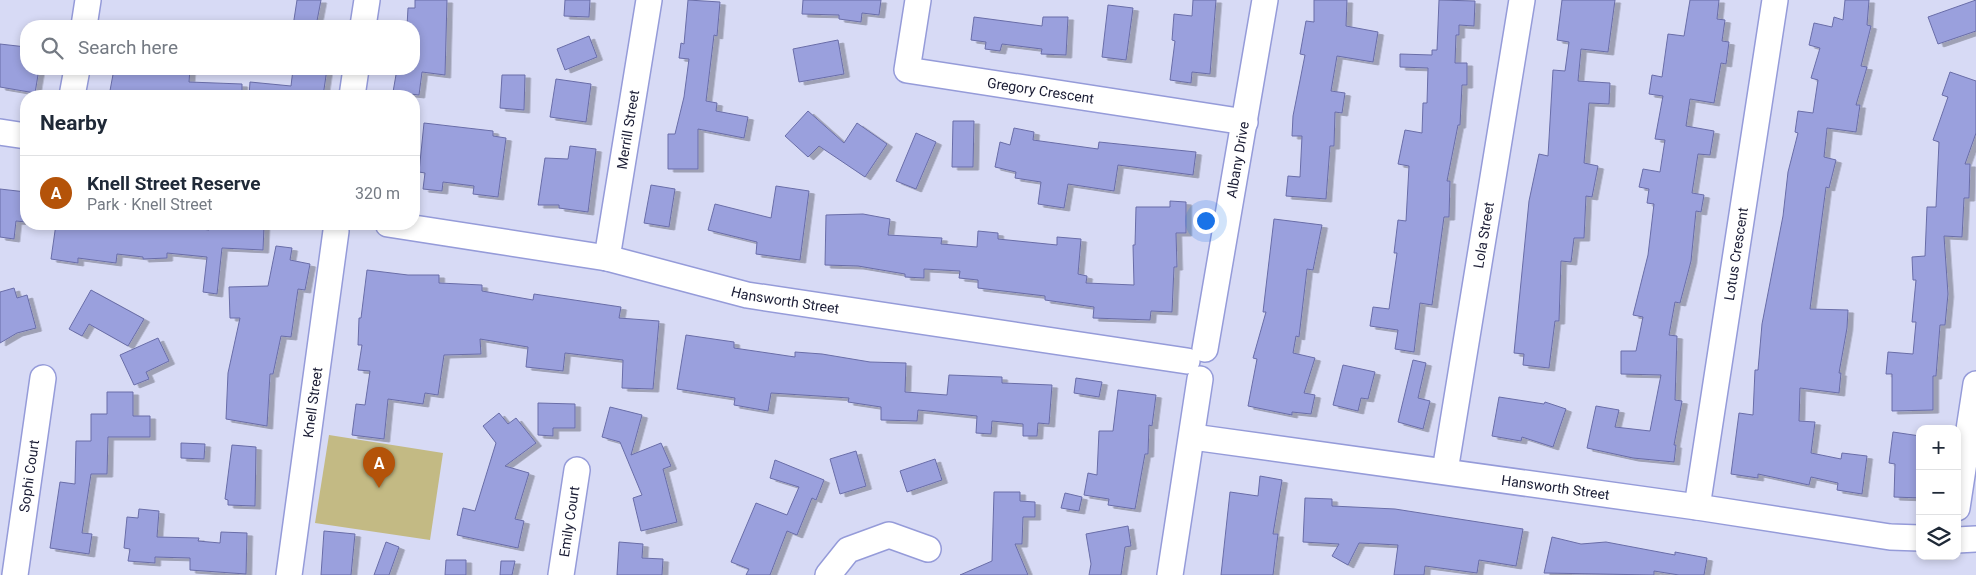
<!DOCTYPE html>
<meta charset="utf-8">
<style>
body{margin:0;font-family:Roboto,sans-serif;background:#f2f2f3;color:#1f2937}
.controls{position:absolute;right:15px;bottom:15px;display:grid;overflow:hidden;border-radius:10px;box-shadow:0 2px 8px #0003}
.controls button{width:45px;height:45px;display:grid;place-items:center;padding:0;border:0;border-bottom:1px solid #e0e1e3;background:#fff;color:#1f2937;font:25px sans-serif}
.you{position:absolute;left:1205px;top:220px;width:18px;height:18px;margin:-12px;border:4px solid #fff;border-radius:50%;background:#1a73e8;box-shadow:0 0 0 8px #1a73e833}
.badge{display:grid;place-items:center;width:32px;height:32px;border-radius:50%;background:#b45309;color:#fff;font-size:16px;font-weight:700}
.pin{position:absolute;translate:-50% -41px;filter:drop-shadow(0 1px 2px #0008)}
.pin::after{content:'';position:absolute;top:26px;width:18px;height:15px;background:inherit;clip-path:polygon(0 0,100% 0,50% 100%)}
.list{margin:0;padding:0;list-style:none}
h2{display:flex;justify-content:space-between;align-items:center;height:65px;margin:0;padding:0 20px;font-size:21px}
h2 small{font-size:16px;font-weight:400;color:#747a83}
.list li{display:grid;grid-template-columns:32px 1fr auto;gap:15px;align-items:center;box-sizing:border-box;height:75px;padding:0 20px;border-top:1px solid #e0e1e3}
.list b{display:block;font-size:19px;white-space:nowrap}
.list p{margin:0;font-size:16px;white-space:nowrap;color:#747a83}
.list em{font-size:16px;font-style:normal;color:#747a83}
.icon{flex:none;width:28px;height:28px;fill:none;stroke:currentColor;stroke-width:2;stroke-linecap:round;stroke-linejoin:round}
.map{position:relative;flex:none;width:1976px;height:575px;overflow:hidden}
.search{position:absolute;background:#fff;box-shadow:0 2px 8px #0003;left:20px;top:20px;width:400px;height:55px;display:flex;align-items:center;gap:12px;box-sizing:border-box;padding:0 18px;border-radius:20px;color:#747a83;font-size:19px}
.panel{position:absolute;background:#fff;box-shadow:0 2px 8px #0003;left:20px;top:90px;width:400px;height:140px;border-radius:20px}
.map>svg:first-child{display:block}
.green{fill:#c3ba84}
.building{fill:#9aa0dd;stroke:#696da8;filter:url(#shadow)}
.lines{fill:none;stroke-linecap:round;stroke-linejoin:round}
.minor-casing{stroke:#959bd9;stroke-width:28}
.minor{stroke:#fff;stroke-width:25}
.labels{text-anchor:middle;stroke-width:4;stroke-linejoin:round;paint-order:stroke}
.street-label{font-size:14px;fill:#1a1c34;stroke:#fdfdfd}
</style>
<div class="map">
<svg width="1976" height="575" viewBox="0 0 1976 575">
<defs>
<filter id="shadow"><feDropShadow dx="5.5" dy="3" stdDeviation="0" flood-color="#0004"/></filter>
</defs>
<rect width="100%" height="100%" fill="#d7daf5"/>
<path class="green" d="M329,435L443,453L430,540L315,523Z"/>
<g class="building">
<path d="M297,0H321L316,26H293Z"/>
<path d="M415,0H447L445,75L422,72L419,95L393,92L397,69H414V26H407L408,8H415Z"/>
<path d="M565,0H590L589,17L564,16Z"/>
<path d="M688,0L720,2L717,36L714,35L706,101L717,103L716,111L748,117L744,138L698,129V169H668V134H675L684,97L689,59L679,58L681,43L684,44Z"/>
<path d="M803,0H881L879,15L862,13L861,22L839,19V15L802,14Z"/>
<path d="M1193,0H1216L1210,74L1192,72L1191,83L1170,80L1175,41L1172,40L1174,14L1192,16Z"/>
<path d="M1314,0H1347L1346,26L1378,32L1373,62L1337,56L1331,91L1345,93L1342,113L1335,112L1334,146H1330L1326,199L1286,196L1288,176L1300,177L1302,136H1292L1293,116L1305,55L1300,54L1306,21L1314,22Z"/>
<path d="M1439,0L1475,1L1474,26L1459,25V35H1456L1455,63H1467V85H1462L1460,125H1458L1447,181H1450L1449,217H1444L1432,305L1420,303L1414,352L1395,349L1398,330L1370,326L1373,307L1389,309L1397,253H1394L1398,220L1406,221L1409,166L1398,164L1405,130L1422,133L1423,103H1427L1428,68L1400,67V54L1432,55V50H1437Z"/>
<path d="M1562,0H1615L1608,52L1581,49L1578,81L1610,83L1609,104L1589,103L1584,163L1598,166L1592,197L1586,196L1584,238H1574L1571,262L1561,261L1559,321H1555L1549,368L1523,365L1524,354L1514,353L1529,201L1539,154L1548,156L1553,70L1565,71L1569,42L1557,40Z"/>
<path d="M1690,0H1719L1717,19L1725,20L1722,41L1729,42L1726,64L1721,63L1714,103L1690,99L1686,126L1714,131L1710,155L1698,154L1692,193L1704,195L1701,212L1696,211L1691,261L1680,303L1675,302L1669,335L1677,336L1675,400L1682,401L1674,445H1676L1674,462L1633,458L1587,448L1596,406L1619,410L1615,427L1650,431L1661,375L1621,374V351H1636L1643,317L1633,315L1648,255L1654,204L1647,203L1649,189L1639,187L1643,169L1660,172L1665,140L1655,139L1663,96L1649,94L1652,75L1662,77L1668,34L1684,36Z"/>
<path d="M1845,0H1869L1867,25L1871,26L1861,66L1867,67L1856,105H1860L1856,132L1827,128L1824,157L1836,160L1829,188L1826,187L1810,309L1848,310L1847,328L1839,373H1841L1839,393L1800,388L1799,421L1815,422L1811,453L1841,459L1842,453L1867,456L1862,494L1837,490L1838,483L1811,477L1809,485L1758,474V478L1731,474L1739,413L1753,415L1755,370H1758L1762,324L1783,216L1788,172L1798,133L1795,132L1798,111L1813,113L1818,80L1811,78L1820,48L1809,45L1814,23L1832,27L1834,17L1843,20Z"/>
<path d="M1976,0V31L1938,44L1928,17Z"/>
<path d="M1108,5L1133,8L1126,60L1102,57Z"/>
<path d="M974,17L1042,26L1043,17H1068L1066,55L1041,54L1042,49L1002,44L1000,51L985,49L986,42L971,40Z"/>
<path d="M589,36L597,57L565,70L557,49Z"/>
<path d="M838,40L844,74L799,82L793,49Z"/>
<path d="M0,44L26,47V69H39L35,93L0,87Z"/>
<path d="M114,69H190L189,82L242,84V96H109Z"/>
<path d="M293,69H327L323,96H249L250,82L291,86Z"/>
<path d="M1950,72L1976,81V133L1965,164H1970L1969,198H1964L1962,237L1944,236L1948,294L1945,325H1940L1936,376H1933V410L1892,411V374H1886L1888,352L1913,354L1916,322H1912L1916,280H1913L1912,257L1925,256L1927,207H1936L1939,142L1933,140L1948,97L1942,95Z"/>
<path d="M502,75H525L524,110L500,108Z"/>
<path d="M556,79L591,84L586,122L550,117Z"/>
<path d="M808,111L844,143L857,123L887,144L865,177L819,146L808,157L785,136Z"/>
<path d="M953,121H974L973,167H952Z"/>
<path d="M424,123L493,131V136L506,138L498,197L473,194L474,186L443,182L442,191L423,189L425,173L419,172Z"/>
<path d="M1014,128L1034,132L1033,140L1098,149L1099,142L1196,152L1193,175L1118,165L1114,191L1068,184L1064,208L1038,204L1041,182L1015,178L1016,172L995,167L1000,142L1010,145Z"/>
<path d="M916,133L936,142L916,189L896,181Z"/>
<path d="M570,146L596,149L588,212L559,208V205H538L545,158L568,159Z"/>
<path d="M651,185L675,189L669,227L644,223Z"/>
<path d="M776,186L809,191L800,260L756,254L757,242L708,230L715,204L771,218Z"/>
<path d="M0,189L26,192V222L16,221L14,239L0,237Z"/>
<path d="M1170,201L1186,202V233H1176L1177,267H1174L1172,312L1151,311L1150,320L1093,318L1094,307L1045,300V296L978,288V280L959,278L960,271L924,269V278L905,277V274L858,266L825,265L826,215L863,214L890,219L888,235L942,238L941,244L977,247L978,231L998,233V239L1057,245V237L1081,239L1078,274L1087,276L1086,283L1134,285L1133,245H1135L1136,207H1170Z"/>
<path d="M1274,219L1322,225L1313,270L1307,269L1299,337L1296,336L1293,353L1315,358L1304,393L1315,395L1311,414L1292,412V415L1248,406L1257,359L1253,358L1266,312H1263Z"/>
<path d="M56,224H165L209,230L210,224L264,227L263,250L222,248L217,294L203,292L207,257L167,253V258L143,259V257L117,254L116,263L78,258V263L51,259Z"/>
<path d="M276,246L292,248L290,260L310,264L305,290L298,289L291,337L281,336L273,374H270L267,426L226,419L228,373L240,318H230L229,287L268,286Z"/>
<path d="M367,270L408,275H439V283L482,285V291L533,300L534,294L621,307L619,318L659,321L653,389L622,388L623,360L565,353L563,371L526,367L528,347L480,339L481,354L444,355L438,395L425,393L423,404L388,399L384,439L352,435L356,404L365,405L370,371L358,370L362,345H358L359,318H361Z"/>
<path d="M14,288L17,298L27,295L36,328L17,333L0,343V292Z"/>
<path d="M91,290L144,319L128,346L89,324L82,336L69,329Z"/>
<path d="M686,335L734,342V348L795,357V352L822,354L870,362L906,363L905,392L947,395L949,375L1002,377V383L1052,385L1049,424L1038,423L1037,436H1023V424L992,421L991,434L976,433L977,416L918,410L917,421L881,420V407L848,402L849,398L771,393L768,411L734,405L735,398L677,389Z"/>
<path d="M158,338L169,361L146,372L149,379L134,385L120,355Z"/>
<path d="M1413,360L1426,363L1418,398L1430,401L1423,429L1398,422Z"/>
<path d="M1343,365L1375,372L1368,399L1361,398L1358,411L1333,405Z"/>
<path d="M1076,378L1102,382L1099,397L1074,393Z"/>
<path d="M1118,390L1156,395L1152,426L1149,425L1148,454H1145L1135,509L1108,505L1109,499L1084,495L1088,473L1097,475L1099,431H1113Z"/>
<path d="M107,392H133V416H150V437H108L107,474H91L82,533L92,534L89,554L50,548L60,482L75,484L76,441H91V414H107Z"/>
<path d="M1499,397L1544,404L1545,402L1566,409L1553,447L1522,437L1521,441L1492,436Z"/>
<path d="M538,403L575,404V428H553V436L538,435Z"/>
<path d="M610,407L642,415L631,455L661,443L671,466L663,469L677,522L641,531L633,498L642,495L620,442L602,437Z"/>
<path d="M499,413L508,424L516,418L536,443L505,466L529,473L515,519L524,521L518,548L457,535L463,508L475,511L496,443L483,426Z"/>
<path d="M1893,432L1920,436V498L1894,497L1895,464L1889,463Z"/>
<path d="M181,443L205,444L204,459L181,458Z"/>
<path d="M232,445L256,447L255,506L228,505V500L225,499Z"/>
<path d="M856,451L866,486L840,494L830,459Z"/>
<path d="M935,459L942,480L907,492L900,471Z"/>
<path d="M775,460L824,480L816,500L812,498L797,535L787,531L770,575H746L749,569L731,562L756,503L787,515L799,487L770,478Z"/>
<path d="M1260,476L1282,480L1273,534H1278L1273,575H1221L1230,492L1258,496Z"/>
<path d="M994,492H1020V501L1035,502V517H1023L1022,544H1015L1028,575H960L992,561Z"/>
<path d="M1065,493L1082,497L1079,511L1061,508Z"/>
<path d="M1305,498L1332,499V506L1395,509L1523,529L1516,566L1479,560L1477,573L1425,566L1424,575H1394L1398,545L1359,543L1348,565L1332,556L1339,544L1303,542Z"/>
<path d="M139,509L159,511L157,537L199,538L198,541L220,543L221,532L247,533L246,574L190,570V558L155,557V563L128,561L130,549L124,548L127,517L138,518Z"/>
<path d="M1128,526L1131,546L1125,547L1121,575H1089L1091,564L1086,534Z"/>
<path d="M324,531L355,534L351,575H321Z"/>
<path d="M1552,537L1581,544L1606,542L1675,555V552L1707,558L1704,575H1679L1654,571V575L1544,573Z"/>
<path d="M386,542L399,547L389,575H374Z"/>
<path d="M619,542L643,544L642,558L663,559L662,575H617Z"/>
<path d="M446,560H466V575H445Z"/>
<path d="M501,561H515L512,575H500Z"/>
</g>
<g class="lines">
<defs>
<g id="minor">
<path id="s1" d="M918,0L907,70L1245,122"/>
<path d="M84,26L88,0"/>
<path d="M363,26L367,0"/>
<path d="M72,96L77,69"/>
<path d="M352,96L356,69"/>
<path d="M0,132L26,136"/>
<path id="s2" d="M388,224L607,258L747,295L1187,361"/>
<path id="s3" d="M607,258L649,0"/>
<path id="s4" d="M1205,349L1265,0"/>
<path id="s5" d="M1193,437L1697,507L1890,537L1920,538"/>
<path id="s6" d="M1445,471L1522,0"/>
<path id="s7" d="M1697,507L1775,0"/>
<path d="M1957,508L1976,384"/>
<path d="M1957,540L1976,539"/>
<path id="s8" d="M15,575L43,378"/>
<path id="s9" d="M289,575L336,231"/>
<path id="s10" d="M561,575L577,470"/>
<path d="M828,575L848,550L889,535L928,549"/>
<path d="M1170,575L1200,379"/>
</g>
</defs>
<use href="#minor" class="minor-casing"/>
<use href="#minor" class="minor"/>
</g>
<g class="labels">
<g class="street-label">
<text dy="5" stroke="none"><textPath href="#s1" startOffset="206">Gregory Crescent</textPath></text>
<text dy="5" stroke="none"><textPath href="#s3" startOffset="130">Merrill Street</textPath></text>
<text dy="5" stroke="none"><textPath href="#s4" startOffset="192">Albany Drive</textPath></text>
<text dy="5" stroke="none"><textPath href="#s6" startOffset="239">Lola Street</textPath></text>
<text dy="5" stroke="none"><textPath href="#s7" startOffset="256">Lotus Crescent</textPath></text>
<text dy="5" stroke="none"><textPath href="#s2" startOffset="405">Hansworth Street</textPath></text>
<text dy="5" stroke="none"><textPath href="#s9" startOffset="174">Knell Street</textPath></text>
<text dy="5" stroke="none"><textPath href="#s8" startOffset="100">Sophi Court</textPath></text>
<text dy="5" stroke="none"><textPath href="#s5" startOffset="366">Hansworth Street</textPath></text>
<text dy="5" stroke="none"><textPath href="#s10" startOffset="54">Emily Court</textPath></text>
</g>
</g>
</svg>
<div class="controls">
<button>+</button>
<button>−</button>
<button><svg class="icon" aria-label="layers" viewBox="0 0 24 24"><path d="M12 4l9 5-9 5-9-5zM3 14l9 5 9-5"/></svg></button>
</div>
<div class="you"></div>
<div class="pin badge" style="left:379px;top:488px">A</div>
<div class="search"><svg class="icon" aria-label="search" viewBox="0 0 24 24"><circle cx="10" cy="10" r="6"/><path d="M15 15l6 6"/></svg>Search here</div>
<section class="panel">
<h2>Nearby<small></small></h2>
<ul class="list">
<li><span class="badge">A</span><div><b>Knell Street Reserve</b><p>Park · Knell Street</p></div><em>320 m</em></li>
</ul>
</section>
</div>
